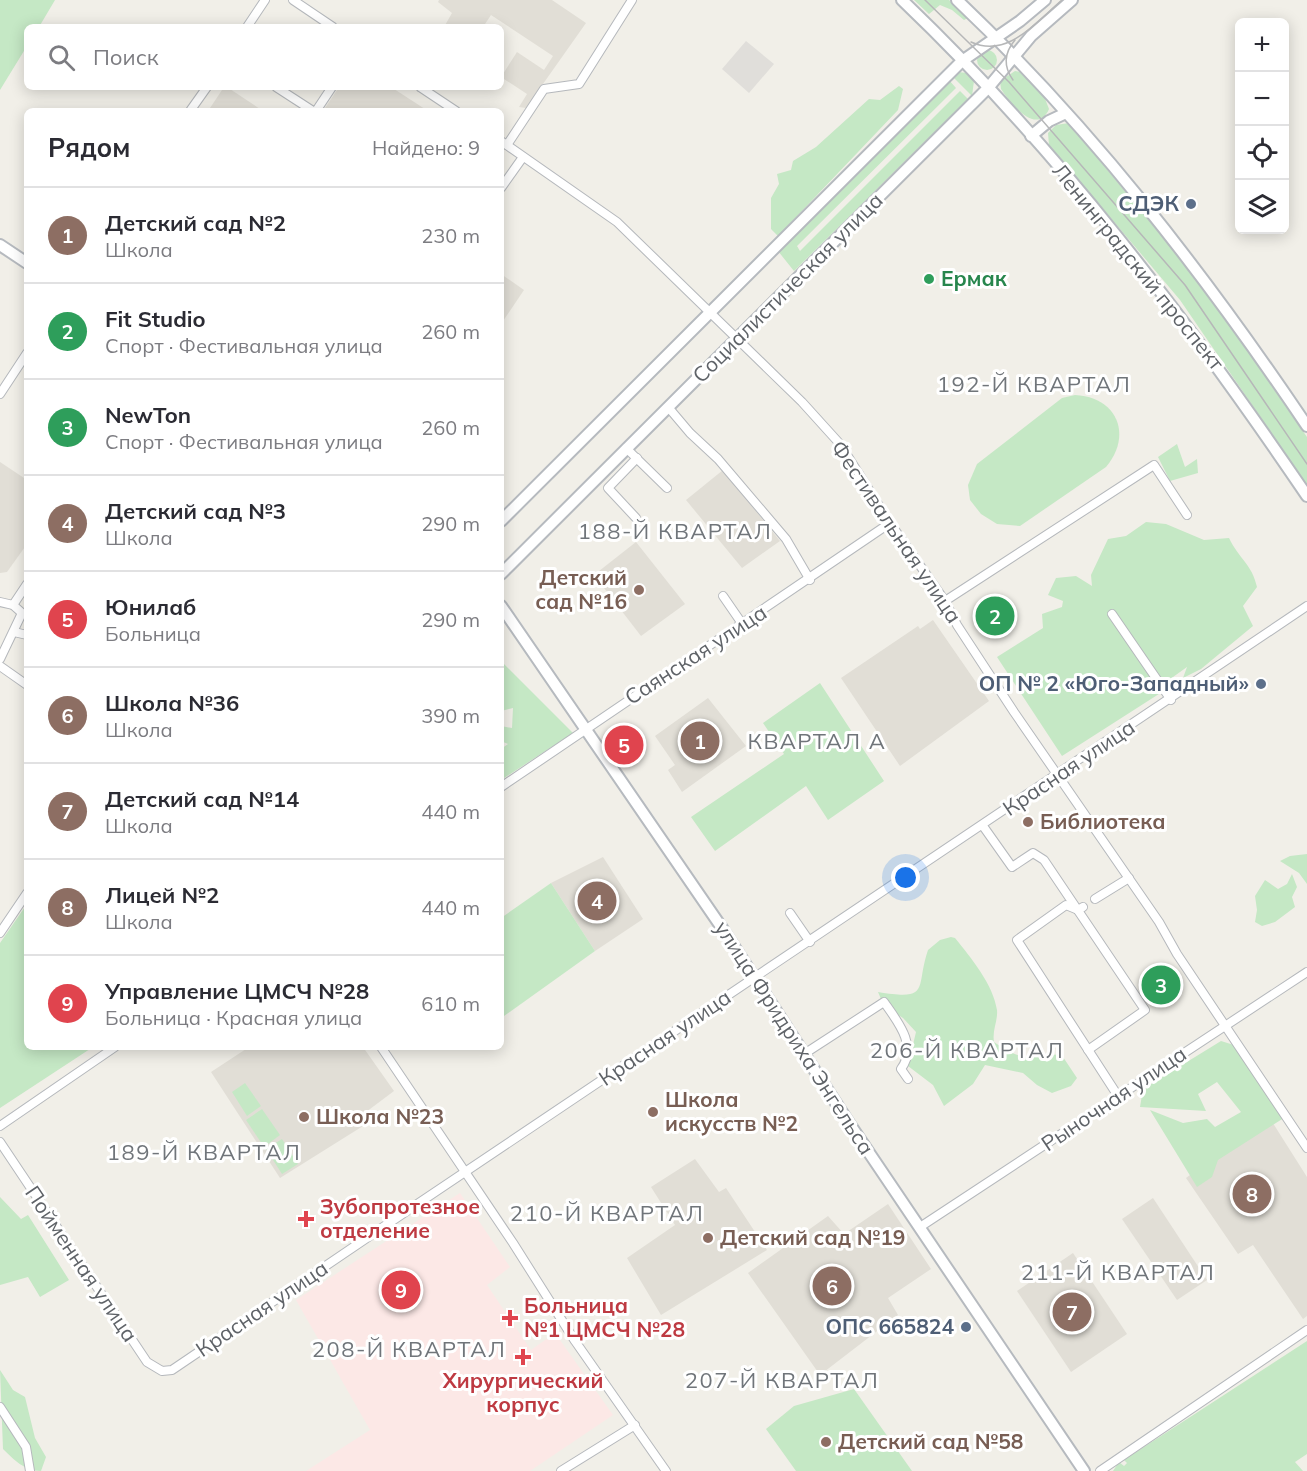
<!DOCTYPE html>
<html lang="ru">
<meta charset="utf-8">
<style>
body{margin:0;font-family:Mulish,sans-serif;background:#f2f2f3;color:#2b2b33}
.controls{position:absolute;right:18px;top:18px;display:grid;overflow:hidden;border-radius:9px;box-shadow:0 3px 15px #0003}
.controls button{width:54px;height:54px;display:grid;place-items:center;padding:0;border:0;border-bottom:2px solid #e1e1e2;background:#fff;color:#2b2b33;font:30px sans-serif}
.you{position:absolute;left:906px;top:878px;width:21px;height:21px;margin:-15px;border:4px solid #fff;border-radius:50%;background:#1a73e8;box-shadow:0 0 0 9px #1a73e833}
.badge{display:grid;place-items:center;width:39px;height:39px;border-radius:50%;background:#2563eb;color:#fff;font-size:20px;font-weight:700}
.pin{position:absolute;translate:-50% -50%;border:3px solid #fff;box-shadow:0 2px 6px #0006}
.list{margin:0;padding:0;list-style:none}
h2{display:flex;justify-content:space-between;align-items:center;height:78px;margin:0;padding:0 24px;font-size:26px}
h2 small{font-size:20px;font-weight:400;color:#7c7c81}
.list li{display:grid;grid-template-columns:39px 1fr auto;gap:18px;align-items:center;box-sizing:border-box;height:96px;padding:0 24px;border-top:2px solid #e1e1e2}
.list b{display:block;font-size:22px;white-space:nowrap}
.list p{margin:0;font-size:20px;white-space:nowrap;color:#7c7c81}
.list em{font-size:20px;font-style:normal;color:#7c7c81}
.icon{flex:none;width:33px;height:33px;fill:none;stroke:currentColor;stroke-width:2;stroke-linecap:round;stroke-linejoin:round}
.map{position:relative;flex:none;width:1307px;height:1471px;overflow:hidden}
.search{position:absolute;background:#fff;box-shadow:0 3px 15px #0003;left:24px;top:24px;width:480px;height:66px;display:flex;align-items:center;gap:15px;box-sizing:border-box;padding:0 21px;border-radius:9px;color:#7c7c81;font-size:22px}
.panel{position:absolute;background:#fff;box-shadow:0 3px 15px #0003;left:24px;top:108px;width:480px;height:942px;border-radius:9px}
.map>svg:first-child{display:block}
.industrial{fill:#e0deda}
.education{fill:#e1ded6}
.medical{fill:#fce8e6}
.green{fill:#c5e8c5}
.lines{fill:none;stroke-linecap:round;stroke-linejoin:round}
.street-casing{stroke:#b5b8bc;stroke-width:10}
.secondary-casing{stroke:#b6babf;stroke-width:14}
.street{stroke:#fff;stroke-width:8}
.secondary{stroke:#fff;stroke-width:10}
.tram{stroke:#b6b7b8;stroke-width:1.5}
.service-dot{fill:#5c6f8a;stroke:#fff;stroke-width:2}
.leisure-dot{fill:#2e9e5b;stroke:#fff;stroke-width:2}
.education-dot{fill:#8d6e63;stroke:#fff;stroke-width:2}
.health-dot{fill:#e0444e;stroke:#fff;stroke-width:2}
.labels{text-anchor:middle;stroke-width:6;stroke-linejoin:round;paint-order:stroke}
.service-label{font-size:21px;font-weight:bold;fill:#4e5e75;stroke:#fff;text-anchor:end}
.street-label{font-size:21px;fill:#5f6368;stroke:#fff}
.leisure-label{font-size:21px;font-weight:bold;fill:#27864d;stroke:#fff;text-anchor:start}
.education-label{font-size:21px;font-weight:bold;fill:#785e54;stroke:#fff;text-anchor:start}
.health-label{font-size:21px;font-weight:bold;fill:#be3a42;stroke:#fff;text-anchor:start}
.neighbourhood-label{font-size:22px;letter-spacing:1.5px;fill:#70757a;stroke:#fff}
</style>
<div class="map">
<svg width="1307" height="1471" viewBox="0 0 1307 1471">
<rect width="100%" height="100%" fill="#f1efe8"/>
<path class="industrial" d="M746,41L774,64L749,93L722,69Z"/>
<g class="education">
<path d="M439,0H552L586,23L526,108L519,107L527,94L501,77L517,52L544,70L553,56L491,15L483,27H444L452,13L438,2Z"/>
<path d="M224,87H227L263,111H208Z"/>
<path d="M339,87H391L428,111H323Z"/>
<path d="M501,274L524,290L501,324Z"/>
<path d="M0,462L27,480V544L7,572L0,573Z"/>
<path d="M723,470L780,541L742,568L686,500Z"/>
<path d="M636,542L685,604L641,636L594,575Z"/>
<path d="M933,620L989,701L900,766L841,678L918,626L920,629Z"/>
<path d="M708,698L746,746L682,792L668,770L675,765L655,736Z"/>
<path d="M603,857L643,919L595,951L551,883Z"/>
<path d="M249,1047H363L394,1091L366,1112L371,1121L280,1178L211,1072Z"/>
<path d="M1262,1106L1307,1177V1316L1303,1319L1253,1245L1238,1254L1186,1178L1206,1163Z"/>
<path d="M695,1159L719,1192L726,1188L767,1250L661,1315L627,1258L675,1225L651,1187Z"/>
<path d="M1153,1198L1207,1280L1177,1300L1122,1219Z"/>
<path d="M888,1204L931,1269L888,1298L898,1315L820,1375L748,1273L828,1216L844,1234Z"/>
<path d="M1073,1253L1127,1334L1071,1372L1017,1291Z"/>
</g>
<path class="medical" d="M460,1193L510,1267L487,1285L531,1350L555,1333L613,1415L530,1471H306L370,1430L296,1300Z"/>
<g class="green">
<path d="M0,0H55L39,27H27V46L0,90Z"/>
<path d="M914,0H949L968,18L964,20L952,10L940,5L929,14Z"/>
<circle cx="987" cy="60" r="10"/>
<path d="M1015,71L1021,72L1044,96L1049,109C1037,137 1009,102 1001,89L1000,81Z"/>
<path d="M958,72L967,73L974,81L972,96L952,76Z"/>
<path d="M948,79L956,88L797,246L800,251L960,91L968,99L794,271L778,251Z"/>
<path d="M899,86L903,89L898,110L778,236L771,229V198L779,184L777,174L791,170L793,161L816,147L869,99L880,100Z"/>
<path d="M1069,123L1202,285L1307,437V485L1180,300L1049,145L1048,133L1056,125Z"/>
<path d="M1075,395C1117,397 1133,435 1106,467L1020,526L997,524L981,514L970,500L968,485L977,464L1062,398Z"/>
<path d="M1177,444L1185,467L1197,459L1198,473L1170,481L1158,457Z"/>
<path d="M1146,522L1166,524L1204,540L1229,538C1239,559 1252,564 1257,587L1243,606L1253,626L1201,669L1183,678L1187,667L1159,687L1162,692L1062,756L997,657L1043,628L1042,614L1062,607L1063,601L1048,595L1056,578L1076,576L1092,586L1091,575L1108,539L1126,536Z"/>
<path d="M501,661L573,733L501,780V749L508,744L501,741V726L512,728L513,708L501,711L504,691L501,689Z"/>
<path d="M820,683L884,781L828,820L806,786L715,851L691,817L784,754L763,723Z"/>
<path d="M1307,854V884L1299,873L1280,861L1290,856Z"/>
<path d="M1292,874L1297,887L1292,897L1295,907L1275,922L1262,926L1255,922L1257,910L1255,896L1265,880L1278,889L1287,884Z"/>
<path d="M551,883L595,951L504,1016L501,1011V918Z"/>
<path d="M27,904V1047H93L0,1108V943Z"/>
<path d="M951,937L955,938C971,958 993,984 997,1010C998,1021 992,1030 994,1042C1023,1062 1028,1058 1061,1054L1077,1078L1071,1086L1052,1093L1037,1085L1023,1073L985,1065L973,1084L944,1106L933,1085L908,1066L916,1032L903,1018L884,1006L878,992C932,1001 915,988 928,950L940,940Z"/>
<path d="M1221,1041L1237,1046L1287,1116L1218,1160L1212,1177L1197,1187L1150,1110L1183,1123L1207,1119L1215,1127L1241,1112L1217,1082L1198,1094L1206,1111L1140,1107L1143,1089Z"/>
<path d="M245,1083L261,1106L247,1116L232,1092Z"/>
<path d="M262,1109L280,1135L264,1147L246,1120Z"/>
<path d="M282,1139L298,1164L282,1174L266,1149Z"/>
<path d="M0,1197L21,1219L28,1215L69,1280L40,1297L28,1277L0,1285Z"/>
<path d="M1307,1341V1454L1295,1462L1303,1471H1113L1119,1462L1124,1466L1127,1463L1124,1460Z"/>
<path d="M0,1370L13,1390L25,1397L35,1438L46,1457L41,1471C25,1471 14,1460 3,1449Z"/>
<path d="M854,1389L912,1471H796L766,1429L794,1406Z"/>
</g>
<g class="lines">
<defs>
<g id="street">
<path d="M293,0L333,27"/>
<path d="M247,27L265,0"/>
<path d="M276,87L313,111"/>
<path d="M420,87L456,111"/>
<path d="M190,111L207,87"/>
<path d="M316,111L332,87"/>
<path d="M501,141L617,222L802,402L840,444L890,523L945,601L957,625L1014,712L1159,922L1177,954L1307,1148"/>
<path d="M507,145L544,89L579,84L632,0"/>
<path d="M501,188L523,157"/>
<path d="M0,394L27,353"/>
<path d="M668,407L690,433L718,459L786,539L810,580"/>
<path d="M626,448L667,488"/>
<path d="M636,518L608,488L637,458"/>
<path d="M723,596L743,625"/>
<path d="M945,601L1154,465L1187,515"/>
<path d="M0,602L13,605L22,613L0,659"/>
<path d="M13,605L27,584"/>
<path d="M1112,614L1171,700"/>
<path d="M14,632L27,635"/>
<path d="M0,666L27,685"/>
<path d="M501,787L890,523"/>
<path d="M983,826L1012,867L1033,853L1044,860L1145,1010L1088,1050"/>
<path d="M1095,899L1129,878"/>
<path d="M1083,907L1078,910L1066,905L1017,940L1118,1096"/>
<path d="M790,913L810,942"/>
<path d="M0,933L27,893"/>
<path d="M381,1047L513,1243L575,1341L666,1471"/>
<path d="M804,1054L884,1002C898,1022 918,1046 901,1069L908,1079"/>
<path d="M0,1126L115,1047"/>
<path d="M0,1142L147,1362L162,1371L172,1370C549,1113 931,863 1307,606"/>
<path d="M920,1227L1307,972"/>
<path d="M0,1407L26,1447L30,1471"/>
<path d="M561,1471L635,1425"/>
<path d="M1100,1471L1307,1330"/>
</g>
<g id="secondary">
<path d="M902,0C1057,148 1187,319 1307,496"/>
<path d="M957,0C1091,127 1204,273 1307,426"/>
<path d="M1031,136L1049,121L1066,113"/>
<path d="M0,245L27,263"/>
<path d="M501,521L962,61L1020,21L1045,0"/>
<path d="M501,574L988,88L1031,36L1072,0"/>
<path d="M501,606L722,928L849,1123L1084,1471"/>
</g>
</defs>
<use href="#street" class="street-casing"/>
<use href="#secondary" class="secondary-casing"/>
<use href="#street" class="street"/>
<use href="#secondary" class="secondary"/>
<g class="tram">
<path d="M925,0L1009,82L1185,285L1307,464"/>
<path d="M971,42C1008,59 1036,22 1062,0"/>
<path d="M1013,80C1003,66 1004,53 1015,40"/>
</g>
</g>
<g class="service-dot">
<circle cx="1191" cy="204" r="6"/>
<circle cx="1261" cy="684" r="6"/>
<circle cx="966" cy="1327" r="6"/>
</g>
<circle class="leisure-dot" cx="929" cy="279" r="6"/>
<g class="education-dot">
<circle cx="639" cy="590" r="6"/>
<circle cx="1028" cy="822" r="6"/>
<circle cx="653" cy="1112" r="6"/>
<circle cx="304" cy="1117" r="6"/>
<circle cx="708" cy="1238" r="6"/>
<circle cx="826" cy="1442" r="6"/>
</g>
<g class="health-dot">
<path d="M303 1210h6v6h6v6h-6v6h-6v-6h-6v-6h6z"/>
<path d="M507 1309h6v6h6v6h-6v6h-6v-6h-6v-6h6z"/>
<path d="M520 1348h6v6h6v6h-6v6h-6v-6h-6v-6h6z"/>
</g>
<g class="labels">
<g class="service-label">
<text x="1179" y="211">СДЭК</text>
<text x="1249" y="691">ОП № 2 «Юго-Западный»</text>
<text x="954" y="1334">ОПС 665824</text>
</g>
<g class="street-label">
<text transform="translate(1138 267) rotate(51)" y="7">Ленинградский проспект</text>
<text transform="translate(788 288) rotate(-45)" y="7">Социалистическая улица</text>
<text transform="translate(896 532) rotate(56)" y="7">Фестивальная улица</text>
<text transform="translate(696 655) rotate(-33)" y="7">Саянская улица</text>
<text transform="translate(1069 768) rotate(-34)" y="7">Красная улица</text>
<text transform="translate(665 1038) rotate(-34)" y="7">Красная улица</text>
<text transform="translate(794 1038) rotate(57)" y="7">улица Фридриха Энгельса</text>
<text transform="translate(1114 1099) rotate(-34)" y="7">Рыночная улица</text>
<text transform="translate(81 1264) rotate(56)" y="7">Пойменная улица</text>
<text transform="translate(262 1309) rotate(-34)" y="7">Красная улица</text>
</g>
<g class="leisure-label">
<text x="941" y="286">Ермак</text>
</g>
<g class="education-label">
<text x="627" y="585" text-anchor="end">Детский<tspan x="627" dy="24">сад №16</tspan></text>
<text x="1040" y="829">Библиотека</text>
<text x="665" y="1107">Школа<tspan x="665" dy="24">искусств №2</tspan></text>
<text x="316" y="1124">Школа №23</text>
<text x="720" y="1245">Детский сад №19</text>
<text x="838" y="1449">Детский сад №58</text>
</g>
<g class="health-label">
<text x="320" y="1214">Зубопротезное<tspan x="320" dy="24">отделение</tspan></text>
<text x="524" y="1313">Больница<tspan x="524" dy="24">№1 ЦМСЧ №28</tspan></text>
<text x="523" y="1388" text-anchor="middle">Хирургический<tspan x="523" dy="24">корпус</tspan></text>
</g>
<g class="neighbourhood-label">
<text x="1034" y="392">192-Й КВАРТАЛ</text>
<text x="675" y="539">188-Й КВАРТАЛ</text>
<text x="817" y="749">КВАРТАЛ А</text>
<text x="967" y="1058">206-Й КВАРТАЛ</text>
<text x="204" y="1160">189-Й КВАРТАЛ</text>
<text x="607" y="1221">210-Й КВАРТАЛ</text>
<text x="1118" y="1280">211-Й КВАРТАЛ</text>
<text x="409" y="1357">208-Й КВАРТАЛ</text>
<text x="782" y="1388">207-Й КВАРТАЛ</text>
</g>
</g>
</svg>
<div class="controls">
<button>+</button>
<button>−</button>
<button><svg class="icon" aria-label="locate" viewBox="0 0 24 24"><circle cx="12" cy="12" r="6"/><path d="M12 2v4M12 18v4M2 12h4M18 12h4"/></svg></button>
<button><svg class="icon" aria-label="layers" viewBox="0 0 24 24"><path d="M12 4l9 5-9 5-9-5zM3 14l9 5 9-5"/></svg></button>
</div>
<div class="you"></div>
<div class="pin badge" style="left:700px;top:741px;background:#8d6e63">1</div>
<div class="pin badge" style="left:995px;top:616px;background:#2e9e5b">2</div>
<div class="pin badge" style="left:1161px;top:985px;background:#2e9e5b">3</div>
<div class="pin badge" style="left:597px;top:901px;background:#8d6e63">4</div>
<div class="pin badge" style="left:624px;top:745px;background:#e0444e">5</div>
<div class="pin badge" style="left:832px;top:1286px;background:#8d6e63">6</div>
<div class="pin badge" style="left:1072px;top:1312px;background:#8d6e63">7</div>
<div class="pin badge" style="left:1252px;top:1194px;background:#8d6e63">8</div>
<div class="pin badge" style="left:401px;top:1290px;background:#e0444e">9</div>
<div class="search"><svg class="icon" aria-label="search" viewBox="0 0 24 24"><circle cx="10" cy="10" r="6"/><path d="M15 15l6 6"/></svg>Поиск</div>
<section class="panel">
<h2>Рядом<small>Найдено: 9</small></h2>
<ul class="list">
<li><span class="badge" style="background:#8d6e63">1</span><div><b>Детский сад №2</b><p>Школа</p></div><em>230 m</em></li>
<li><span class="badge" style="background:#2e9e5b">2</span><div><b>Fit Studio</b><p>Спорт · Фестивальная улица</p></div><em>260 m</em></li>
<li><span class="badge" style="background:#2e9e5b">3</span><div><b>NewTon</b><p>Спорт · Фестивальная улица</p></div><em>260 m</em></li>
<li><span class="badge" style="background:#8d6e63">4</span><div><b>Детский сад №3</b><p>Школа</p></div><em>290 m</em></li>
<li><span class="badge" style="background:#e0444e">5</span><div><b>Юнилаб</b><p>Больница</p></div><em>290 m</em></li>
<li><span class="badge" style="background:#8d6e63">6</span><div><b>Школа №36</b><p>Школа</p></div><em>390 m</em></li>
<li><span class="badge" style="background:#8d6e63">7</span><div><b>Детский сад №14</b><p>Школа</p></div><em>440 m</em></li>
<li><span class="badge" style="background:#8d6e63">8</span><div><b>Лицей №2</b><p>Школа</p></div><em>440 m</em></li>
<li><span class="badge" style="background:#e0444e">9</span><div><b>Управление ЦМСЧ №28</b><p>Больница · Красная улица</p></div><em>610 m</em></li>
</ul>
</section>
</div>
